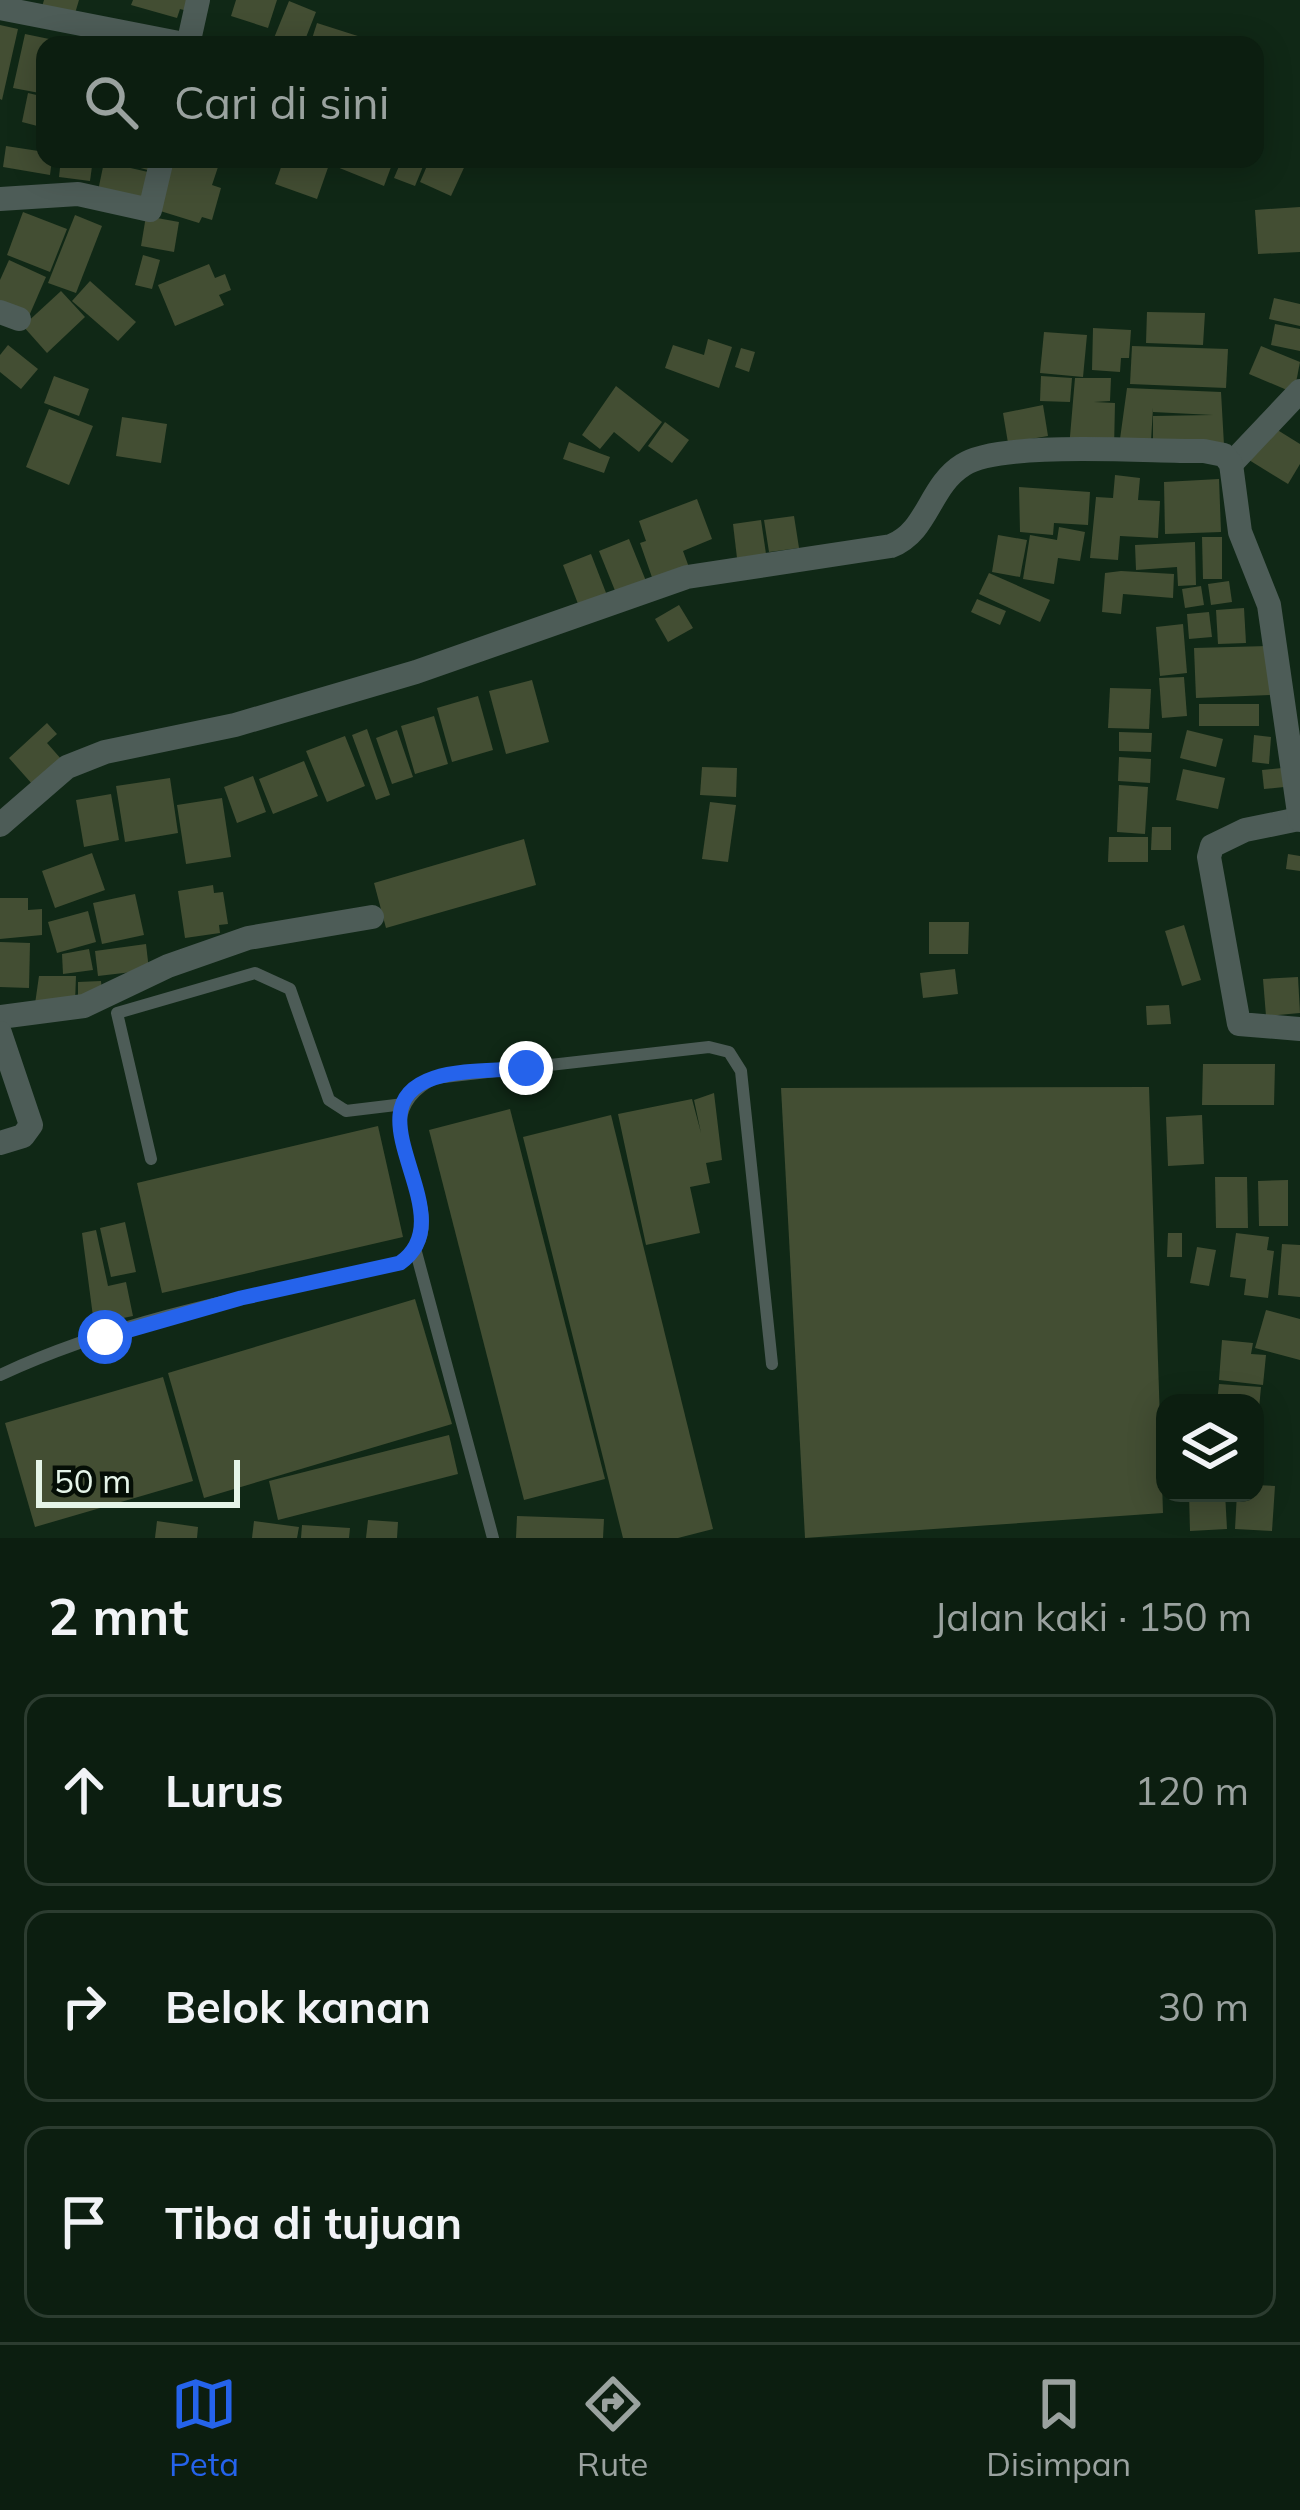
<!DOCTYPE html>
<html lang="id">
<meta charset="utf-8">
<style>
body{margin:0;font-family:Mulish,sans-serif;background:#152719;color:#f1f3f6}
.controls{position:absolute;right:36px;bottom:36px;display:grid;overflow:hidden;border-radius:24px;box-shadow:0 6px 30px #0003}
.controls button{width:108px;height:108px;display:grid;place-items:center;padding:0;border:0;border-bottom:3px solid #2c3c30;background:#0c1e10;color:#f1f3f6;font:60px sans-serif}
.scale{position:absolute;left:36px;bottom:30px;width:204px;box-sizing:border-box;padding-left:12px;border:6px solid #e5f4e8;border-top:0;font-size:33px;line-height:42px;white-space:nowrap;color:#e5f4e8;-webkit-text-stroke:9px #050e06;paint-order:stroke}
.stop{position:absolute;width:36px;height:36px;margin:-27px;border:9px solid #2563eb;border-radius:50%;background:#fff}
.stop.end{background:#2563eb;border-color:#fff;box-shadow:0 3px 12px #0008}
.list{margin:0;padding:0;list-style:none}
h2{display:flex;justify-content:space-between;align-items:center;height:156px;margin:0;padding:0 48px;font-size:51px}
h2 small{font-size:39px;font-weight:400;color:#9aa29f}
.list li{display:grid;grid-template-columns:78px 1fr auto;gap:36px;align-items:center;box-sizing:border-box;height:192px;margin:0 24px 24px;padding:0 24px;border:3px solid #2c3c30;border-radius:24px}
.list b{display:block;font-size:45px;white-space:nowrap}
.list em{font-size:39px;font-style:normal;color:#9aa29f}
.icon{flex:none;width:66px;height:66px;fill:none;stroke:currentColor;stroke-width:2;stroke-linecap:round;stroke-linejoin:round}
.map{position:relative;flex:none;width:1300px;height:1538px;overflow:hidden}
.search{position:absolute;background:#0c1e10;box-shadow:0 6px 30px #0003;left:36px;right:36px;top:36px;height:132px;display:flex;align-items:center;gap:30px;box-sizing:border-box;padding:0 42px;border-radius:24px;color:#9aa29f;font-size:45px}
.sheet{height:804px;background:#0c1e10}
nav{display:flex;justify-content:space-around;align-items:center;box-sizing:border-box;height:168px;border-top:3px solid #2c3c30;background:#0c1e10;font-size:33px;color:#9aa29f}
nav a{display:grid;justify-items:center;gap:6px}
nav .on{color:#2563eb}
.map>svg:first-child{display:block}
.building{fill:#434e33}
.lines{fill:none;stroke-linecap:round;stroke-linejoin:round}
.lane{stroke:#4d5c57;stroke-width:12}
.street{stroke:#4d5c57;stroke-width:24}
.route{stroke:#2563eb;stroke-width:15}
</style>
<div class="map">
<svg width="1300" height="1538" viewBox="0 0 1300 1538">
<rect width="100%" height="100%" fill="#102816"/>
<g class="building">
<path d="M44,0H79L73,20L41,10Z"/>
<path d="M133,0H191L188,11L180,9L177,18L131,5Z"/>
<path d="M236,0H277L268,28L231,16Z"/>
<path d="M289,1L316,12L303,45L274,38Z"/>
<path d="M317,23L364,38L362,45H310Z"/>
<path d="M0,25L18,29L2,100L0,99Z"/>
<path d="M25,34L59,41L45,45V94L13,88Z"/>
<path d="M28,93L45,97V128L22,122Z"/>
<path d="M6,146L45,152V159H52L50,175L3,167Z"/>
<path d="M61,159H93L90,181L59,177Z"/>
<path d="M109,159H154L151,171Z"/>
<path d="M172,159L218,167L212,185L221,188L212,220L202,217L199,223L157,210Z"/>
<path d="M284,159H331L317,199L275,184Z"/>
<path d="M340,159H394L384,186L337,167Z"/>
<path d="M402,159H426L415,186L394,178Z"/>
<path d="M430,159H468L451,196L420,182Z"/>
<path d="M104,162L157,174L150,202L98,191Z"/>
<path d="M1300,207V252L1258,254L1255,210Z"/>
<path d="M23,212L67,229L50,272L7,255Z"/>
<path d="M75,215L102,226L76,293L48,283Z"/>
<path d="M146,216L179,222L174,252L141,246Z"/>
<path d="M143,255L160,260L152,289L135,285Z"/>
<path d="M9,260L46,277L29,316L0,303V280Z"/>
<path d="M209,264L215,278L225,274L231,290L219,295L224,305L175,326L158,285Z"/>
<path d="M90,281L136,322L118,341L72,301Z"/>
<path d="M61,291L85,317L47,353L23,326Z"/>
<path d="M1274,298L1300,304V326L1269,319Z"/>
<path d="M1147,312L1205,313L1203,345L1146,343Z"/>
<path d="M1275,324L1300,329V351L1271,345Z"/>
<path d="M1093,328L1131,330L1129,358H1121L1120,372L1092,370Z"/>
<path d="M1044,332L1087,335L1083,377L1040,373Z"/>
<path d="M708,339L732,347L719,388L665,368L673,345L704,355Z"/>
<path d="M8,345L38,369L21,389L0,372V355Z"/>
<path d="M1132,346L1228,349L1226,388L1130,384Z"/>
<path d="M1261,346L1300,362L1294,393L1249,374Z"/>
<path d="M741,348L755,352L749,372L735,367Z"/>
<path d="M54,376L89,389L79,416L44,403Z"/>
<path d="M1041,376L1072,378L1070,402L1040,401Z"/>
<path d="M1075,378H1111L1110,401L1094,402L1115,403L1114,449L1069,448Z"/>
<path d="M616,386L662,422L639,452L614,432L600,449L582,435Z"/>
<path d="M1127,388L1221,392L1224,445H1153V416L1213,415L1153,412V408L1151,441L1120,439Z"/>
<path d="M1043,405L1048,436L1008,443L1003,413Z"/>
<path d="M49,409L93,426L69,485L26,467Z"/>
<path d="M122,417L167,424L161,463L116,456Z"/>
<path d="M665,422L689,440L672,463L648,446Z"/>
<path d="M1271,426L1300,444V464L1288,484L1249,460Z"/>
<path d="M569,442L610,457L604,473L563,459Z"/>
<path d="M1115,475L1140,478L1138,500L1160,501L1158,538L1120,536L1118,560L1090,558L1096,497L1113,498Z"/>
<path d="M1219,479L1221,532L1165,534L1164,482Z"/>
<path d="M1019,487L1090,492L1088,525L1054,523L1053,535L1020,532Z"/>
<path d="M697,499L712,539L683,551L690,570L654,583L640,543L646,541L639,521Z"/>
<path d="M794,516L799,548L769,552L764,520Z"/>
<path d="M761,520L766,554L737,558L733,524Z"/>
<path d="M1059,527L1085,532L1080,561L1058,558L1054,584L1023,579L1030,535L1057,540Z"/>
<path d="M998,535L1027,540L1020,577L992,572Z"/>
<path d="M1202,537H1222V579H1203Z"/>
<path d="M629,539L648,586L618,598L599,551Z"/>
<path d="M1195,542L1196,585L1178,586L1177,567L1136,570L1135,545Z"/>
<path d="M591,554L608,598L580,609L563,565Z"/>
<path d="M1121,571L1174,574L1173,598L1123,594L1121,614L1102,612L1105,573Z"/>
<path d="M989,573L1050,600L1040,622L979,594Z"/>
<path d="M1229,581L1232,602L1211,605L1208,584Z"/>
<path d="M1201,586L1204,605L1185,608L1182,589Z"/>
<path d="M977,599L1006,611L1000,625L971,612Z"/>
<path d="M679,605L693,628L668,642L655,619Z"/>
<path d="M1244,608L1246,643L1218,644L1216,610Z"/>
<path d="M1209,612L1212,637L1189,639L1187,614Z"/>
<path d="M1183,624L1187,673L1160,676L1156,627Z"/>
<path d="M1268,646L1270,695L1196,698L1194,648Z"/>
<path d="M1184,677L1187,716L1162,718L1159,678Z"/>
<path d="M532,680L549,742L506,754L489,691Z"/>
<path d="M1110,688L1151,689L1149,729L1108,728Z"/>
<path d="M478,696L493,750L452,762L437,708Z"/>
<rect x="1199" y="704" width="60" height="22"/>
<path d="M434,716L448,764L415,774L401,726Z"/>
<path d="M47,723L57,734L47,743L62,760L33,785L9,758Z"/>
<path d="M367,729L390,795L376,800L352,735Z"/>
<path d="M397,730L413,777L392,784L376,738Z"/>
<path d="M1187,730L1223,739L1216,767L1180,758Z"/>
<path d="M1119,732L1152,733L1151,752L1119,751Z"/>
<path d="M1254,735L1271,737L1269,764L1252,762Z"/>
<path d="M345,736L365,786L327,802L306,751Z"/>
<path d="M1119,757L1151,759L1150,783L1118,781Z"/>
<path d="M304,761L318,796L273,814L259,779Z"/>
<path d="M702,767L737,768L736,797L700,795Z"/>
<path d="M1282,768L1284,787L1264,789L1262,770Z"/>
<path d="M1183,769L1225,778L1218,809L1176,800Z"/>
<path d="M253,776L266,812L237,823L224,787Z"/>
<path d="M170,778L178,833L125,842L116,786Z"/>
<path d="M1119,785L1148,787L1145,834L1117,832Z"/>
<path d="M111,794L119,840L84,847L76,800Z"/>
<path d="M222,798L231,857L186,864L177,805Z"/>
<path d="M710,802L736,805L728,862L702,859Z"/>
<path d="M1152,827H1171V850H1151Z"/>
<path d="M1109,837H1148V862H1108Z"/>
<path d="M524,839L536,885L386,928L374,883Z"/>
<path d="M92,853L105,890L55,908L42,871Z"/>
<path d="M1288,854L1300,856V871L1286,869Z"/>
<path d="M213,885L214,893L223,892L228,924L219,925L220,933L185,938L178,891Z"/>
<path d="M135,894L144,935L102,944L93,903Z"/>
<path d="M0,898H28V910L42,909V935L0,939Z"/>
<path d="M88,911L96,942L57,953L48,922Z"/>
<path d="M929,922H969L968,954H929Z"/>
<path d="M1184,925L1201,980L1182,986L1165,931Z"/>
<path d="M0,942L30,943L29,988L0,987Z"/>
<path d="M146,944L149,970L98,976L95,951Z"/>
<path d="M89,949L93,970L63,974L62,954Z"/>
<path d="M955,969L958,994L923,998L920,973Z"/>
<path d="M39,976H76L75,1003L35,1004Z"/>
<path d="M1298,977L1300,1013L1266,1016L1263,979Z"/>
<path d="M101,981L102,993L78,996V982Z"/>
<path d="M1169,1005L1171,1024L1147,1025L1146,1006Z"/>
<path d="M1203,1064H1275L1274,1105H1202Z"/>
<path d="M1149,1087L1163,1513L805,1538L781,1088Z"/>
<path d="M714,1093L722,1160L706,1163L710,1183L690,1187L700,1233L646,1245L618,1114L692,1099L701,1133L694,1100Z"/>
<path d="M510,1109L605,1479L524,1500L429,1130Z"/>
<path d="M611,1115L713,1529L678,1538H623L523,1137Z"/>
<path d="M1202,1115L1204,1164L1168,1166L1166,1117Z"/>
<path d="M378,1126L403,1237L162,1293L137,1183Z"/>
<path d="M1215,1177H1247L1248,1228H1216Z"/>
<path d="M1288,1180V1226H1259L1258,1181Z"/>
<path d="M125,1222L136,1272L111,1277L100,1228Z"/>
<path d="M96,1230L108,1286L126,1282L133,1316L94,1324L82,1233Z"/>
<path d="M1168,1233H1182V1257H1167Z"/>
<path d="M1236,1233L1269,1237L1267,1250L1274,1251L1268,1298L1244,1295L1246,1279L1230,1277Z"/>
<path d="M1282,1244L1300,1245V1297L1278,1295Z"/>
<path d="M1197,1247L1216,1250L1209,1286L1190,1283Z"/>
<path d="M415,1299L452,1424L204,1498L168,1373Z"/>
<path d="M1266,1310L1300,1319V1360L1255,1348Z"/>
<path d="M1222,1340L1253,1343L1251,1354L1266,1355L1263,1385L1219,1380Z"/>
<path d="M163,1377L193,1481L35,1527L5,1423Z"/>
<path d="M1219,1384L1261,1387L1258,1420L1255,1403H1217Z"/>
<path d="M449,1435L458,1474L278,1520L269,1481Z"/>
<path d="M1255,1485L1275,1486L1272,1531L1235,1529L1237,1493H1255Z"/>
<path d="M1189,1493H1225L1227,1529L1190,1531Z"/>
<path d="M517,1516L604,1519L603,1538H516Z"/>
<path d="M368,1520L398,1522L397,1538H366Z"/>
<path d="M157,1521L198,1527L197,1538H155Z"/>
<path d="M254,1521L299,1527L297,1538H252Z"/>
<path d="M302,1525L350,1528L349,1538H301Z"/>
</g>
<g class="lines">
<g class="lane">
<path d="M151,1159L117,1013L255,973L290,989L329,1100L346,1111L404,1104"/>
<path d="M416,1252L493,1538"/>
<path d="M0,1375C124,1317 267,1292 400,1263C472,1214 343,1125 435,1078L709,1047L729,1052L741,1071L772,1364"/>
</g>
<g class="street">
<path d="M0,8L189,45"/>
<path d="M188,45L198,0"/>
<path d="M0,199L78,194L150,210L162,159"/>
<path d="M0,312L19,319"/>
<path d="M1231,464L1300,391"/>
<path d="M1299,819L1245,830L1212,846L1209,857L1239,1024L1300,1029"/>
<path d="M0,825L67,767L105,752L235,725L416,672L687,577L891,546C928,532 929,486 963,465C1001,440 1151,452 1204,451L1224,455L1231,464L1240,532L1269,605L1300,820"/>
<path d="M0,1017L84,1006L168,966L248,938L372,917"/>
<path d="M0,1033L31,1125L23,1136L0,1143"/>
</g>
</g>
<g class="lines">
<path class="route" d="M105,1337L241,1298L400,1263C468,1216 344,1108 434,1078C462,1069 498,1071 526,1068"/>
</g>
</svg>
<div class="controls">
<button><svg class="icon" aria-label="layers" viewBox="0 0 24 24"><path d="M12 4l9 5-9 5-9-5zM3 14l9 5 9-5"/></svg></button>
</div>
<div class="scale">50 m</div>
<div class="stop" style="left:105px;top:1337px"></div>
<div class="stop end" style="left:526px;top:1068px"></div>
<div class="search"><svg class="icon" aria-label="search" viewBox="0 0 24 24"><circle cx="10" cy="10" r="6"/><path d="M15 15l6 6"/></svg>Cari di sini</div>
</div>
<section class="sheet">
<h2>2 mnt<small>Jalan kaki · 150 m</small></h2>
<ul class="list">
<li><svg class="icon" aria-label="ahead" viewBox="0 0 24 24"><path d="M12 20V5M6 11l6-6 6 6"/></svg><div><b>Lurus</b></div><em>120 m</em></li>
<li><svg class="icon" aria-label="right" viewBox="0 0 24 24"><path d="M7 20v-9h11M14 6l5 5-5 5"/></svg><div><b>Belok kanan</b></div><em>30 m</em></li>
<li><svg class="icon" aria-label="arrive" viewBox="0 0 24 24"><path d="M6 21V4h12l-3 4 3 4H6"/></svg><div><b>Tiba di tujuan</b></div></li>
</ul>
</section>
<nav>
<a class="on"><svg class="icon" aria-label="map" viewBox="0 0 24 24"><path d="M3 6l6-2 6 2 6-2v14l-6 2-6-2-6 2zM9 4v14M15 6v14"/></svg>Peta</a>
<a><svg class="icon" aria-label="directions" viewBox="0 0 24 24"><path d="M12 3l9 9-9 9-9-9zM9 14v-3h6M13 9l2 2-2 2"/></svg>Rute</a>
<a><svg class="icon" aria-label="saved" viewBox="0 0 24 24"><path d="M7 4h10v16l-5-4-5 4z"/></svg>Disimpan</a>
</nav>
